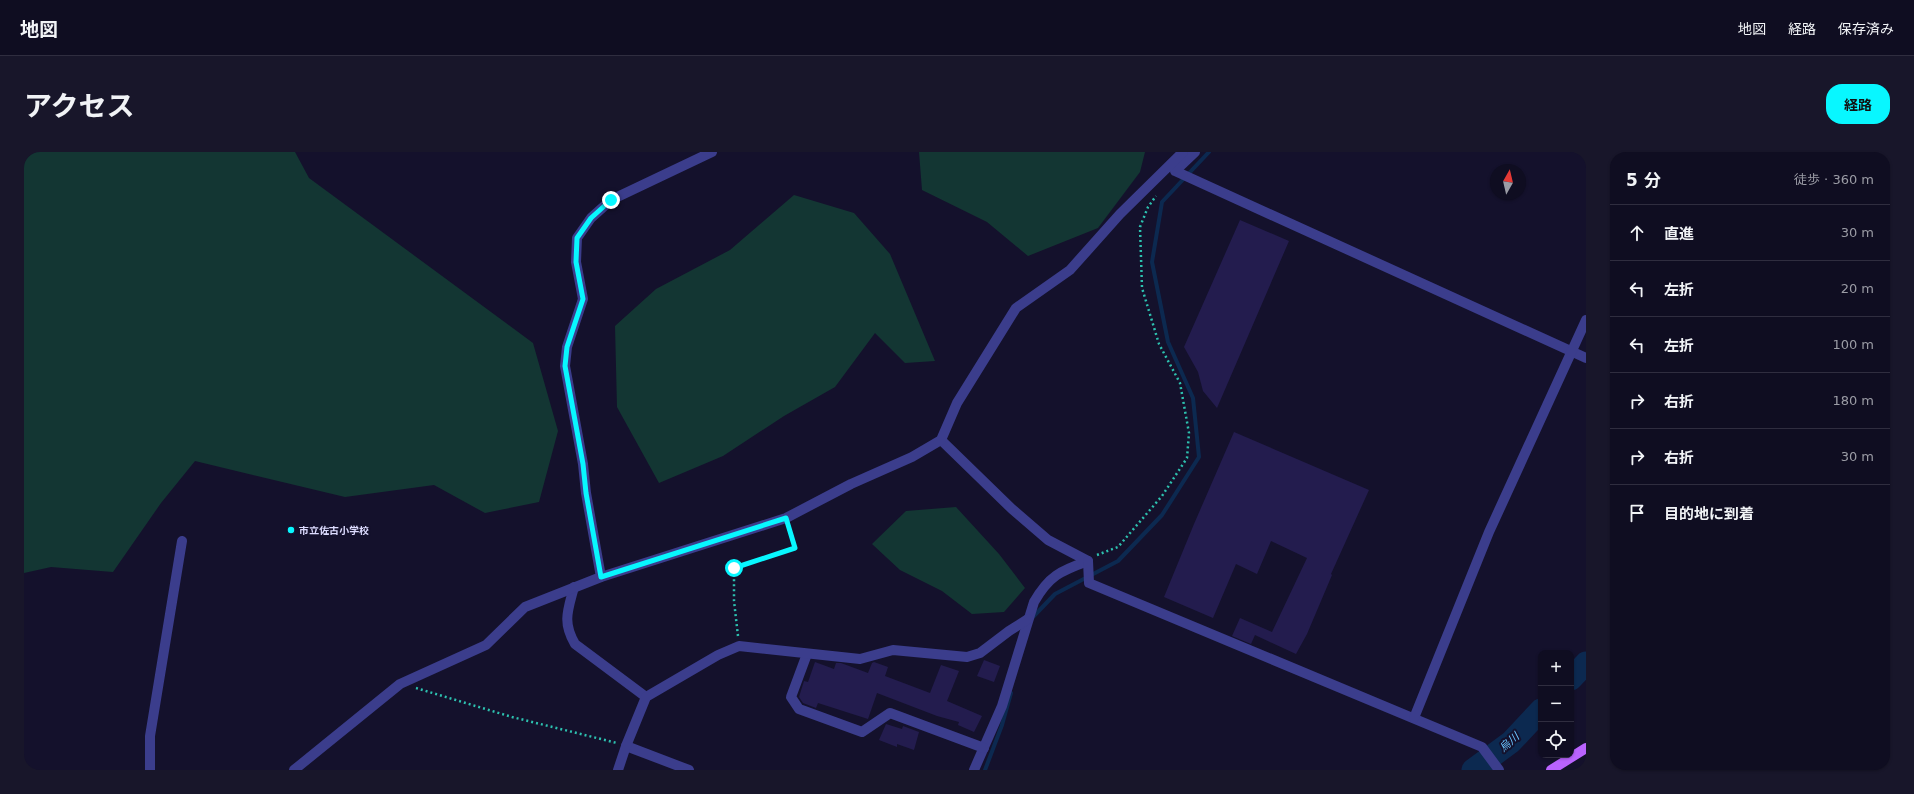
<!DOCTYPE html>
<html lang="ja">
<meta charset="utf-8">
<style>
body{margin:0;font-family:"DejaVu Sans","Noto Sans JP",sans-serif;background:#18162a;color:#f1f3f6}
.controls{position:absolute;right:12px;bottom:12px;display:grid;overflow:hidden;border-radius:8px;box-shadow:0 1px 3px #0004}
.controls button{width:36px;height:36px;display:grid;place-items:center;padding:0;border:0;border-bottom:1px solid #2f2d3f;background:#0f0d21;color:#f1f3f6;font:20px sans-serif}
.compass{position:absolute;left:1466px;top:12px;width:36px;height:36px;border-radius:50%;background:#0f0d21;box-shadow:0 1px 3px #0004;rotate:8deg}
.stop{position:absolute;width:12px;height:12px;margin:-9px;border:3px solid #08f7ff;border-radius:50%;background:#fff}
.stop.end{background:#08f7ff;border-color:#fff;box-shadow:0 1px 4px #0008}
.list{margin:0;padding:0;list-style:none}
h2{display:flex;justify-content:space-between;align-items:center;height:52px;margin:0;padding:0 16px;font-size:17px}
h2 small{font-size:13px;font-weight:400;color:#9b9ca5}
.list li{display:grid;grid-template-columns:26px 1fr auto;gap:12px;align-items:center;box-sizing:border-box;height:56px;padding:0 16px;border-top:1px solid #2f2d3f}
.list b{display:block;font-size:15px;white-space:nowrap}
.list em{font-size:13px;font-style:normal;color:#9b9ca5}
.icon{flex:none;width:22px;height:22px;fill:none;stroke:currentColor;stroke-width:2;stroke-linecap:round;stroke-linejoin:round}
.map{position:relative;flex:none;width:1562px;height:618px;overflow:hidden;border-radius:16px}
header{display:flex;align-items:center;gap:24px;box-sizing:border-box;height:56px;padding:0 20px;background:#0f0d21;border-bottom:1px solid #2f2d3f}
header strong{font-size:19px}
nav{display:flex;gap:22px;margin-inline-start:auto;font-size:14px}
.intro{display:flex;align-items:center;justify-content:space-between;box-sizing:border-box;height:96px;padding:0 24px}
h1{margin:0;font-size:28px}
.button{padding:10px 18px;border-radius:16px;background:#08f7ff;color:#111;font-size:14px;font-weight:700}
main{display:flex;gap:24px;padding:0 24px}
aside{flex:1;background:#0f0d21;border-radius:16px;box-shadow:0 1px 3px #0004}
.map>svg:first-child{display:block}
.green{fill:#133633}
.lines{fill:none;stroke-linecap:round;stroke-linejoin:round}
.stream{stroke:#0c2950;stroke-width:4}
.river{stroke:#0c2950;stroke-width:23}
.building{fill:#231c4e}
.path{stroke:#2dc1af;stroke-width:2.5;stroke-dasharray:2 3;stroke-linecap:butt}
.minor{stroke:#3b3d8c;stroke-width:10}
.primary{stroke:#ba63ff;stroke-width:10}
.route{stroke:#08f7ff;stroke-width:5}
.poi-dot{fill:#08f7ff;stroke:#14112c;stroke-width:1.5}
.labels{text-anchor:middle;stroke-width:4;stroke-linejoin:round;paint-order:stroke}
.poi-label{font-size:10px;font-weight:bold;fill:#dddcff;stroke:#14112c;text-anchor:start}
.water-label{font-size:11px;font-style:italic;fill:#6ac4ff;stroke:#14112c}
</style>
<header>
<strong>地図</strong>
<nav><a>地図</a><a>経路</a><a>保存済み</a></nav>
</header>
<div class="intro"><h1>アクセス</h1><a class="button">経路</a></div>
<main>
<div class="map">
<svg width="1562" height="618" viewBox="0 0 1562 618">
<rect width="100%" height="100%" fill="#14112c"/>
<g class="green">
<path d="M0,0H271L285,26L509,191L534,279L515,350L461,361L410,333L321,345L171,309L137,351L89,420L27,415L0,421Z"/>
<path d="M895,0H1121L1116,20L1074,76L1004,104L963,70L898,38Z"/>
<path d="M770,43L830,61L866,102L911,209L881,211L851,181L811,235L760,264L699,304L635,331L593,255L591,174L632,137L706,98Z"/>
<path d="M932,355L975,402L1001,436L980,460L948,462L918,439L876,418L848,392L882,359Z"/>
</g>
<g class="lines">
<g class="stream">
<path d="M1007,467L1031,442L1094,409L1138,363L1175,305L1169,246L1144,190L1128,110L1138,50L1185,0"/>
<path d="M961,618L978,573L987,541"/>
</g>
<g class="river">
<path d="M1547,527L1562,511"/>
<path d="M1449,618L1487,590L1517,558"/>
</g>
</g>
<g class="building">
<path d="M1216,68L1265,89L1193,256L1179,239L1174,220L1160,195Z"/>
<path d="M1210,280L1345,338L1307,422L1308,423L1283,482L1272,502L1231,483L1227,492L1208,484L1216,466L1248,480L1283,406L1247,389L1233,422L1212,412L1189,466L1140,445L1170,372Z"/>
<path d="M960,508L976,514L970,530L953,524Z"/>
<path d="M791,510L810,517L812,511H817L844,521L848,511L850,510L864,515L861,524L906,541L917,513L935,519L923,549L958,564L950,580L934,573L935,570L913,564L853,541L844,567L794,551L792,556L779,551L775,545L780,529L784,530Z"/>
<path d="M862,572L878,577L879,574L895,580L890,598L873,592V595L855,588Z"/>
</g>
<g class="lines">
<g class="path">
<path d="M1073,403L1094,395L1138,344L1163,306L1165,281L1156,231L1135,192L1118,136L1116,75L1124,55L1132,44"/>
<path d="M714,484L710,449V416L771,396L765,376"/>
<path d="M392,536L488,565L593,591"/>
</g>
<g class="minor">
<path d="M1171,0L1151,19L1562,206"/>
<path d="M917,288L988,357L1024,388L1064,409C1036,419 1025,424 1010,450L978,554L950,618"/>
<path d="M1064,409L1065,431L1458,595L1475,618"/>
<path d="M577,425L562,341L559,312L541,214L543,195L559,147L552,110L553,86L567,66L587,48L688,0"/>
<path d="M550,435C544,458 538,470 551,492L622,545"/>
<path d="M783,502L767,545L775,557L838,580L866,561L960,596"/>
<path d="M1390,566L1465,380L1562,168"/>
<path d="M602,594L665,618"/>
<path d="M126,618V584L158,389"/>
<path d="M270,618L376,532L462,493L501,455L577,425L762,366L827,332L888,305L917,288L933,251L992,156L1046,118L1096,62L1159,0"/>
<path d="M594,618L602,594L622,545L694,503L715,494L836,507L869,498L943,505L956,501L985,479L1004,467"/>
</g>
<path class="primary" d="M1527,618L1562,596"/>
</g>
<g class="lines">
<path class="route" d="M587,48L567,66L553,86L552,110L559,147L543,195L541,214L559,312L562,341L577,425L762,366L771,396L710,416"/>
</g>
<circle class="poi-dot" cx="267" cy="378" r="4"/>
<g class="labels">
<g class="poi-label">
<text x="275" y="382">市立佐古小学校</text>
</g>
<g class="water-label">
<text transform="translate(1485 590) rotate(-41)" y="4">烏川</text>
</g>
</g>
</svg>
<div class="controls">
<button>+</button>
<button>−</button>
<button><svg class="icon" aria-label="locate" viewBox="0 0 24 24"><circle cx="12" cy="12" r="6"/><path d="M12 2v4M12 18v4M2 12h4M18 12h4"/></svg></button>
</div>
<svg class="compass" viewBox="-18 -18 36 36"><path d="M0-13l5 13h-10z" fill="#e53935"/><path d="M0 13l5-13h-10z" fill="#9b9ca5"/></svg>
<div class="stop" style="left:710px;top:416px"></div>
<div class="stop end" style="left:587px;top:48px"></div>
</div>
<aside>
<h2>5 分<small>徒歩 · 360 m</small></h2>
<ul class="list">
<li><svg class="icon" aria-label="ahead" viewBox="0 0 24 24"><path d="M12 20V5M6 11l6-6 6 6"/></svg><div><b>直進</b></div><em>30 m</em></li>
<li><svg class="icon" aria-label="left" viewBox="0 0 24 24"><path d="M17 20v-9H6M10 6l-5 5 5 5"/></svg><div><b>左折</b></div><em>20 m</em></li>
<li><svg class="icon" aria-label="left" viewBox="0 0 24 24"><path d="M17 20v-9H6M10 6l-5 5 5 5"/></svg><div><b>左折</b></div><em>100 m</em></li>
<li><svg class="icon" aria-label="right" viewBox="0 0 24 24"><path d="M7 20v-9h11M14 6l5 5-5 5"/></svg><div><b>右折</b></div><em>180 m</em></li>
<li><svg class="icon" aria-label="right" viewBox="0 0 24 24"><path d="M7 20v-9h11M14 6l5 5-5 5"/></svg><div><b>右折</b></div><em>30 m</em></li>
<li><svg class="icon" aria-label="arrive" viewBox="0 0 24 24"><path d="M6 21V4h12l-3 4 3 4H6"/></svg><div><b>目的地に到着</b></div></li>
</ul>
</aside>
</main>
